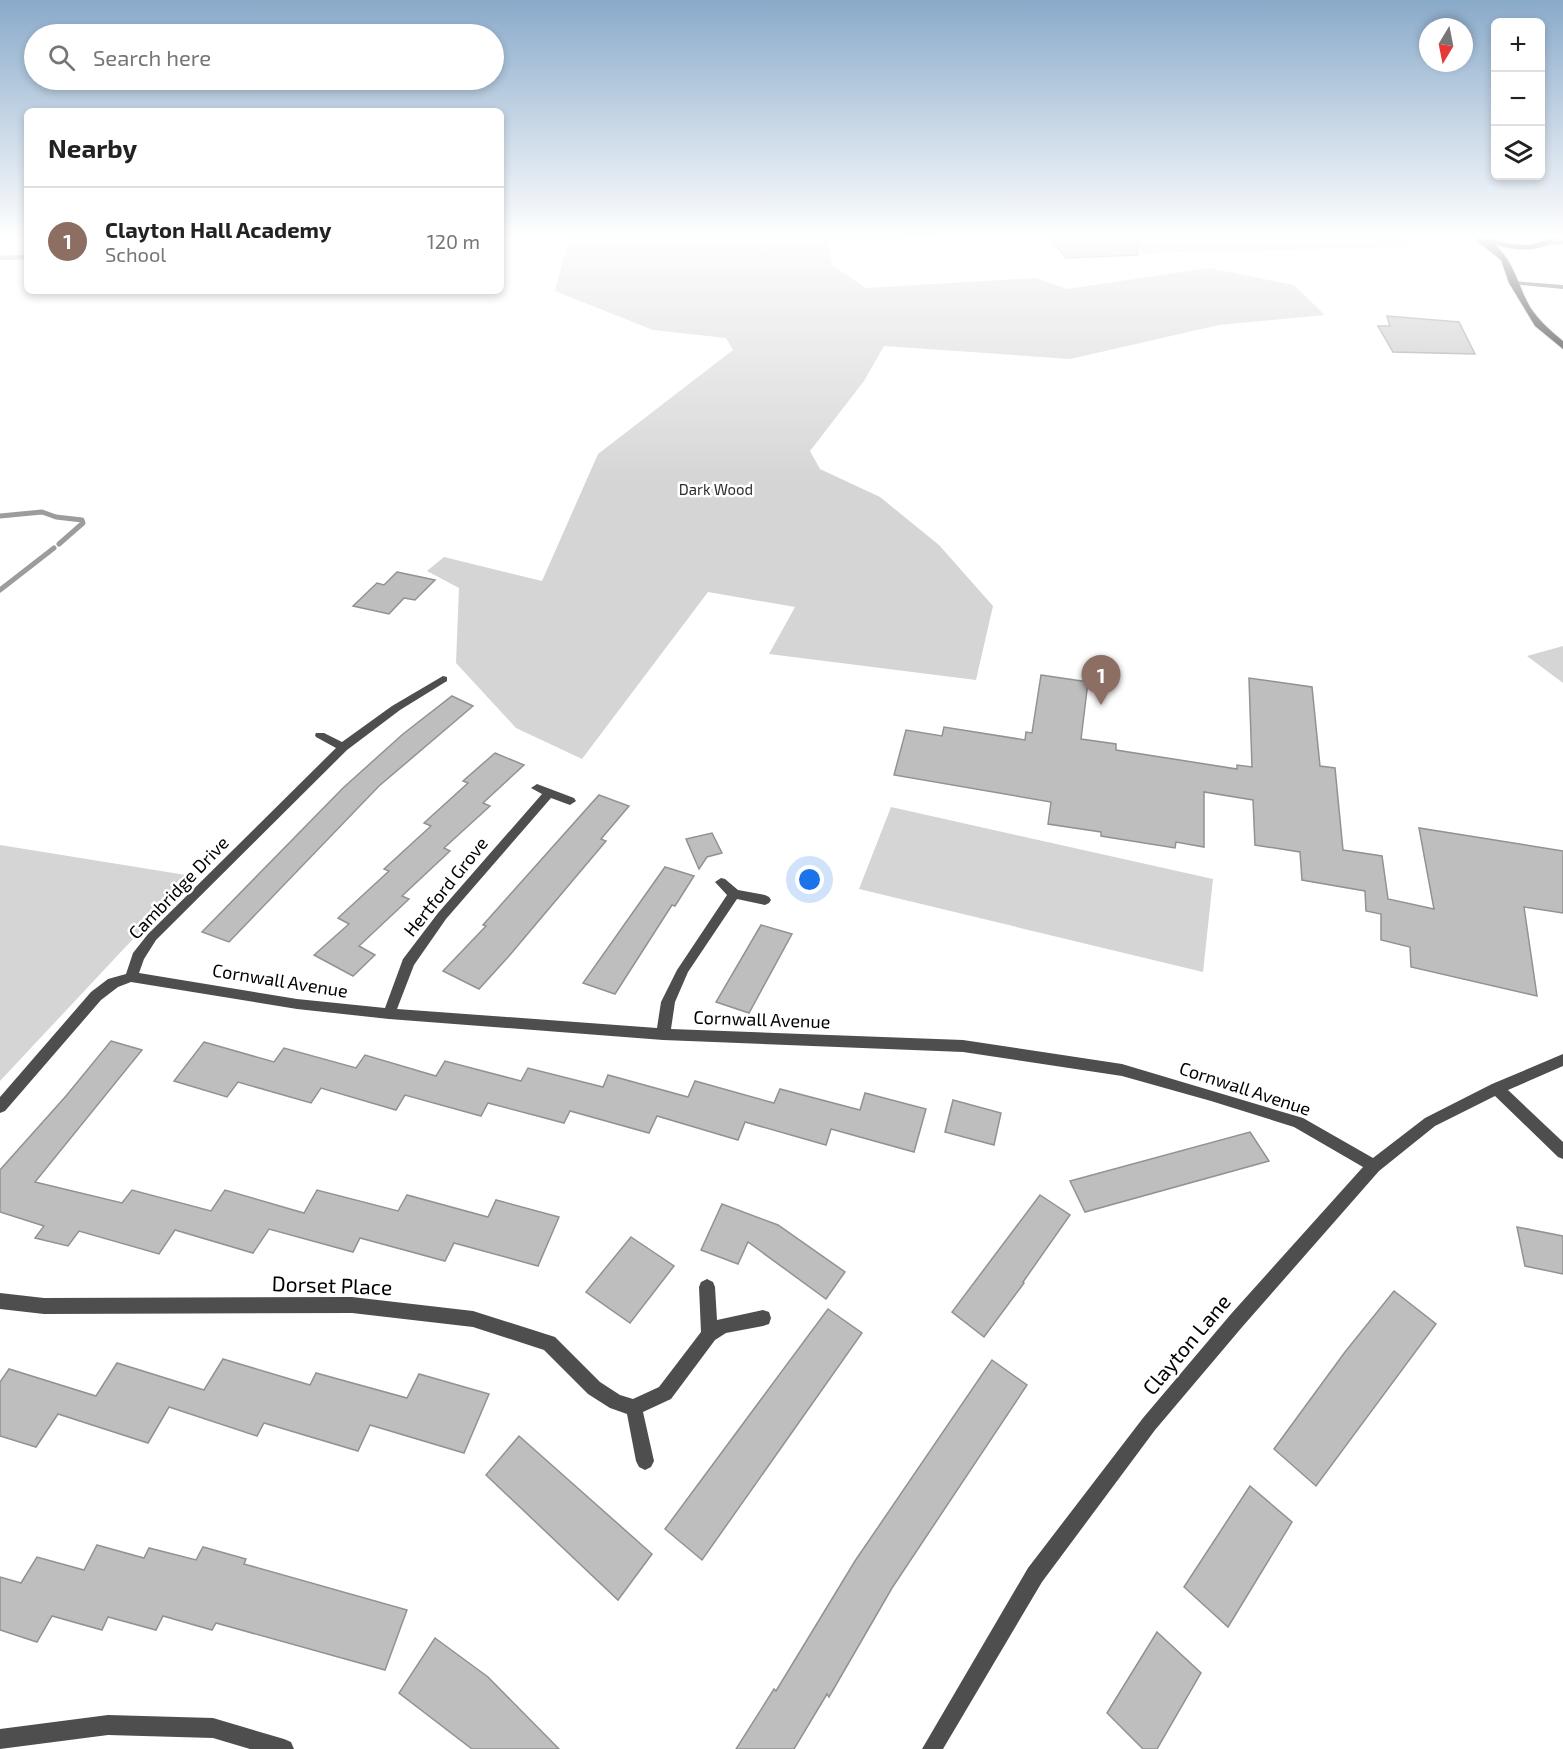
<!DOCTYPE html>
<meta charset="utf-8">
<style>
body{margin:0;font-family:"Exo 2",sans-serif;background:#f6f6f6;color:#222}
.controls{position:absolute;right:18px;top:18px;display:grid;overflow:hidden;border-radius:9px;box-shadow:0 3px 9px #0003}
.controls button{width:54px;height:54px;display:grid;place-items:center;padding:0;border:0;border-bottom:2px solid #e0e0e0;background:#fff;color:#222;font:30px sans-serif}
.compass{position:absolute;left:1419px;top:18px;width:54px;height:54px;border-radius:50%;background:#fff;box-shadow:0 3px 9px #0003;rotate:190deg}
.you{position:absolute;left:810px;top:880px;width:21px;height:21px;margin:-15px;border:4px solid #fff;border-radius:50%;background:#1a73e8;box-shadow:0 0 0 9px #1a73e833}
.badge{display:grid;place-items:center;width:39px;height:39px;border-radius:50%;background:#7c3aed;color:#fff;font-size:20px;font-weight:700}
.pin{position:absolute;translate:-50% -50px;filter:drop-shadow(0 2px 3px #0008)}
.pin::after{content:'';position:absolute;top:32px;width:21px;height:18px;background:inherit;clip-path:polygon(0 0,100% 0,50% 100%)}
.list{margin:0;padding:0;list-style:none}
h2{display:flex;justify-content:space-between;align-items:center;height:78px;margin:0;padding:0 24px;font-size:26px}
h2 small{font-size:20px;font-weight:400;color:#767676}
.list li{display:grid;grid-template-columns:39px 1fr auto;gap:18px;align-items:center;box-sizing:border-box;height:108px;padding:0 24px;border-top:2px solid #e0e0e0}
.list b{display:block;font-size:22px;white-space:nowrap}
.list p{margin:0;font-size:20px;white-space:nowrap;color:#767676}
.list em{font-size:20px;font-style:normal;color:#767676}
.icon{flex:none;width:33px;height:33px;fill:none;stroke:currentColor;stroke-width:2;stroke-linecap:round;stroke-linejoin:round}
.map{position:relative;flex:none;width:1563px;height:1749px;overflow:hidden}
.search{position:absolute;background:#fff;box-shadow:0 3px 9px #0003;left:24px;top:24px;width:480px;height:66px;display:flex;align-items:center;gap:15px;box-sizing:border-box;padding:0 21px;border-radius:33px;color:#767676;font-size:22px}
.panel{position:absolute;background:#fff;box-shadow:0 3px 9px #0003;left:24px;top:108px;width:480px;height:186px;border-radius:9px}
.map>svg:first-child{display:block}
.green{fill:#d5d5d5}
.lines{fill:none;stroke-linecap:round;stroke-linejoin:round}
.stream-far1{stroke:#9c9c9c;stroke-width:4.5}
.stream{stroke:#9c9c9c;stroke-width:5}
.building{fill:#bebebe;stroke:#929292;stroke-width:1.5}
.primary-casing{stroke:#dbdbdb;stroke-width:2}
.street{fill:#4e4e4e;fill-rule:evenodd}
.primary{fill:#000;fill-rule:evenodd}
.labels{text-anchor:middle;stroke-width:5;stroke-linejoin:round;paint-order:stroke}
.far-park-label{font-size:15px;fill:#2c2c2c;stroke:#fff}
.street-label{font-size:18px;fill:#000;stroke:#fff}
.near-street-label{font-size:21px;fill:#000;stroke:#fff}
</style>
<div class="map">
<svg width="1563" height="1749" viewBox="0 0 1563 1749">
<rect width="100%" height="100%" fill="#fff"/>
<g class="green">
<path d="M569,238H952L829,242L832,265L866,288L1036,278L1067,289L1209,268L1294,285L1325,315L1219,325L1070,359L884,346L864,381L810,451L820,469L880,497L939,545L993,606L976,680L769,654L795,607L708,592L582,759L516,728L456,663L459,588L427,571L444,557L542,581L598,454L733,350L726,338L653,330L555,291Z"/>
<path d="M1128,238H1398L1412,247L1142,253Z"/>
<path d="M1563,646V683L1527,656Z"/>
<path d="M891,807L1213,879L1203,972L859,889Z"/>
<path d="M0,845L192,876L0,1081Z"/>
</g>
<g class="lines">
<path class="stream-far1" d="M0,258L27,257"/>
<g class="stream">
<path d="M0,516L42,512L56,517L82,520L83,523L59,544"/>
<path d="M0,590L54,548"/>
</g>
</g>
<g class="building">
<path d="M1050,238H1137L1138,255L1066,258Z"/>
<path d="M1387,316L1459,322L1475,354L1393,352L1378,326H1390Z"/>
<path d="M397,572L435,580L415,600L404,598L389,614L353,606L377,583L384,585Z"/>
<path d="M1041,675L1088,682L1081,739L1116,744V750L1237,769V765L1252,767L1249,678L1312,687L1320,766L1335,768L1343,850L1382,856L1388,899L1434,909L1419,828L1563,851V913L1524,907L1537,996L1411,967L1410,947L1381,940V914L1366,911L1365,891L1302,880L1300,852L1255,845L1253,800L1204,792V847L1176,842L1175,848L1101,836V832L1048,824L1051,802L894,775L906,730L942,736L944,727L1025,740L1026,732L1032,733Z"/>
<path d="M452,696L473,706L379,786L229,942L202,932L343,788L403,734Z"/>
<path d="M495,753L524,765L483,803L490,806L444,848L450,851L402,896L409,899L359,946L375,955L353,976L314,955L349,924L338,918L389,871L384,869L431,826L424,823L468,783L463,781Z"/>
<path d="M599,795L629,806L601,839L606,841L509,956L479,989L443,971L486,926L483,925Z"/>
<path d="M712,833L722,853L707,857L699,869L686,839Z"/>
<path d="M665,867L694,876L675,906L672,905L615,994L583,983Z"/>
<path d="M761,925L792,934L749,1013L716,1002Z"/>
<path d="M111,1041L142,1050L35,1182L122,1203L132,1190L211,1211L225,1190L304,1213L317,1190L398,1211L407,1195L488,1217L496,1200L559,1217L538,1266L454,1243L445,1261L360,1238L353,1252L269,1229L253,1253L175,1230L159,1254L79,1231L68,1246L35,1238L44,1226L0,1212V1170L66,1096Z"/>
<path d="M204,1042L274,1062L284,1048L356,1068L365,1055L436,1076L445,1061L521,1081L528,1068L603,1087L608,1075L688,1097L695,1081L774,1103L780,1089L860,1110L865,1093L926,1109L914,1152L831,1129L826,1145L745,1122L738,1140L657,1116L649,1133L570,1111L564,1123L488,1103L481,1116L405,1095L396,1110L321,1088L311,1103L238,1082L227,1097L174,1081Z"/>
<path d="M953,1100L1001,1113L994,1145L945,1132Z"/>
<path d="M1250,1132L1269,1161L1085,1212L1070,1181Z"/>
<path d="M1040,1195L1070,1215L1023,1282L1024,1283L984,1337L952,1312Z"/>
<path d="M722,1204L778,1225L845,1272L826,1299L748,1242L738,1264L701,1250Z"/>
<path d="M1517,1227L1563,1236V1274L1525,1266Z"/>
<path d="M631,1237L674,1266L630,1323L586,1292Z"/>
<path d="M1394,1291L1436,1324L1316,1486L1274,1449L1345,1352Z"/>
<path d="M828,1309L862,1333L702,1560L665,1529Z"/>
<path d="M223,1359L310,1385L316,1373L407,1398L419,1374L489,1394L464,1453L370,1425L358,1451L264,1423L257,1436L169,1407L148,1443L58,1414L36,1447L0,1436V1382L9,1369L96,1396L117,1363L204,1390Z"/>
<path d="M992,1360L1027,1385L892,1588L829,1697L827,1694L794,1749H736L774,1689L776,1691L855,1561Z"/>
<path d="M519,1436L652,1554L618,1600L486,1475Z"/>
<path d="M1250,1486L1292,1522L1228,1627L1184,1587Z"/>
<path d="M97,1545L144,1558L149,1548L196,1560L203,1547L246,1559L244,1564L407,1610L385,1670L216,1623L212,1630L163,1616L156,1630L108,1617L102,1630L52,1616L37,1642L0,1630V1577L21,1583L37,1557L84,1570Z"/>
<path d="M1157,1632L1201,1673L1157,1749H1143L1107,1713Z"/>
<path d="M435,1638L488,1677L559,1749H472L399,1693Z"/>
</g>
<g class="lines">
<defs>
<path id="primary" d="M1477,238C1493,238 1508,245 1524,245C1537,245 1545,238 1557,238C1541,254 1515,250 1495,245C1514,261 1518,286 1530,307C1539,321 1551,331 1563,341V349L1535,326L1509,283L1501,260L1477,241Z"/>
</defs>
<use href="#primary" class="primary-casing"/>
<g class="street">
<path d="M1563,240V244L1544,246L1541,244Z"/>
<path d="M1513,281L1563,285V289L1511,284V282Z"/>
<path d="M443,676L447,677V681L400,710L347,750L156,940L144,959L139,973L297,999L385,1008L403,959L438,913L542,794L531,788L537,784L574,798L576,801L570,805L551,798L446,919L414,965L397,1009L657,1028L661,1002L677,970L727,895L715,882L721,878L725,879L738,890L765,895L769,897L771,900L769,903L765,905L737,899L688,972L675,1002L671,1029L963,1040L1122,1064L1303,1118L1373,1158L1425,1118L1492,1084L1563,1054V1066L1508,1090L1563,1142V1159L1558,1157L1495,1096L1435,1126L1379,1171L1243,1326L1155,1430L1042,1582L943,1749H922L1028,1568L1143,1418L1231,1314L1363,1167L1294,1127L1211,1101L1122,1076L963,1052L663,1040L389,1019L297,1009L131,982L118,987L101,1000L5,1111L0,1113V1097L91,992L108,979L126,974L133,953L148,934L336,748L316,737L315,735L316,733H324L342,742L392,706Z"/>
<path d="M707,1279L713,1282L715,1287L717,1320L763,1310L769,1312L771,1318L769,1324L763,1326L726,1333L715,1340L671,1399L643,1412L654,1461L651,1467L645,1470L639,1467L636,1461L627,1414L610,1408L588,1394L544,1350L473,1327L352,1313L44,1314L0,1309V1293L44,1298L352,1297L473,1311L555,1337L600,1382L620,1395L633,1399L659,1387L701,1332L699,1287L701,1282Z"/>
<path d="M108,1715L213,1718L284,1739L291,1742L294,1749H250L213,1738L108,1735L0,1749V1729Z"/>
</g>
<use href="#primary" class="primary"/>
</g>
<linearGradient id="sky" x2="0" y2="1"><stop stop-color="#89aaca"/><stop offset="0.49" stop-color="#fff"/><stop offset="1" stop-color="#fff" stop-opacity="0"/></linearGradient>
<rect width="1563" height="483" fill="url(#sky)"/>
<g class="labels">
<g class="far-park-label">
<text x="716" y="495">Dark Wood</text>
</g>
<g class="street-label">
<text transform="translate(446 887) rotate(-51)" y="6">Hertford Grove</text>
<text transform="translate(179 888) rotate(-46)" y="6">Cambridge Drive</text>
<text transform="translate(280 981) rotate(9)" y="6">Cornwall Avenue</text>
<text transform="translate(762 1020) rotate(2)" y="6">Cornwall Avenue</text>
<text transform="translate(1245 1089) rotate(18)" y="6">Cornwall Avenue</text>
</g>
<g class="near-street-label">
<text transform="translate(332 1286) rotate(2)" y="7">Dorset Place</text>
<text transform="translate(1187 1345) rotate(-50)" y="7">Clayton Lane</text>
</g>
</g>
</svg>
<div class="controls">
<button>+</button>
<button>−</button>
<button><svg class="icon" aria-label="layers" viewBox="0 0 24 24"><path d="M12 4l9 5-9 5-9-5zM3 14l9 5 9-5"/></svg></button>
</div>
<svg class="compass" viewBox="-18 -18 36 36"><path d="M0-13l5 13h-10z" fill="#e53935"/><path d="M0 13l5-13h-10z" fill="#767676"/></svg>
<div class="you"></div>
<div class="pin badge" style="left:1101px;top:705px;background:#8d6e63">1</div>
<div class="search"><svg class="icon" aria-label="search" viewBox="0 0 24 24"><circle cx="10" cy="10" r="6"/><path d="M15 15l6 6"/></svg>Search here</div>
<section class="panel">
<h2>Nearby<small></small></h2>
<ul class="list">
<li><span class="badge" style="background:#8d6e63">1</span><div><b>Clayton Hall Academy</b><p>School</p></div><em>120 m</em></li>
</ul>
</section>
</div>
